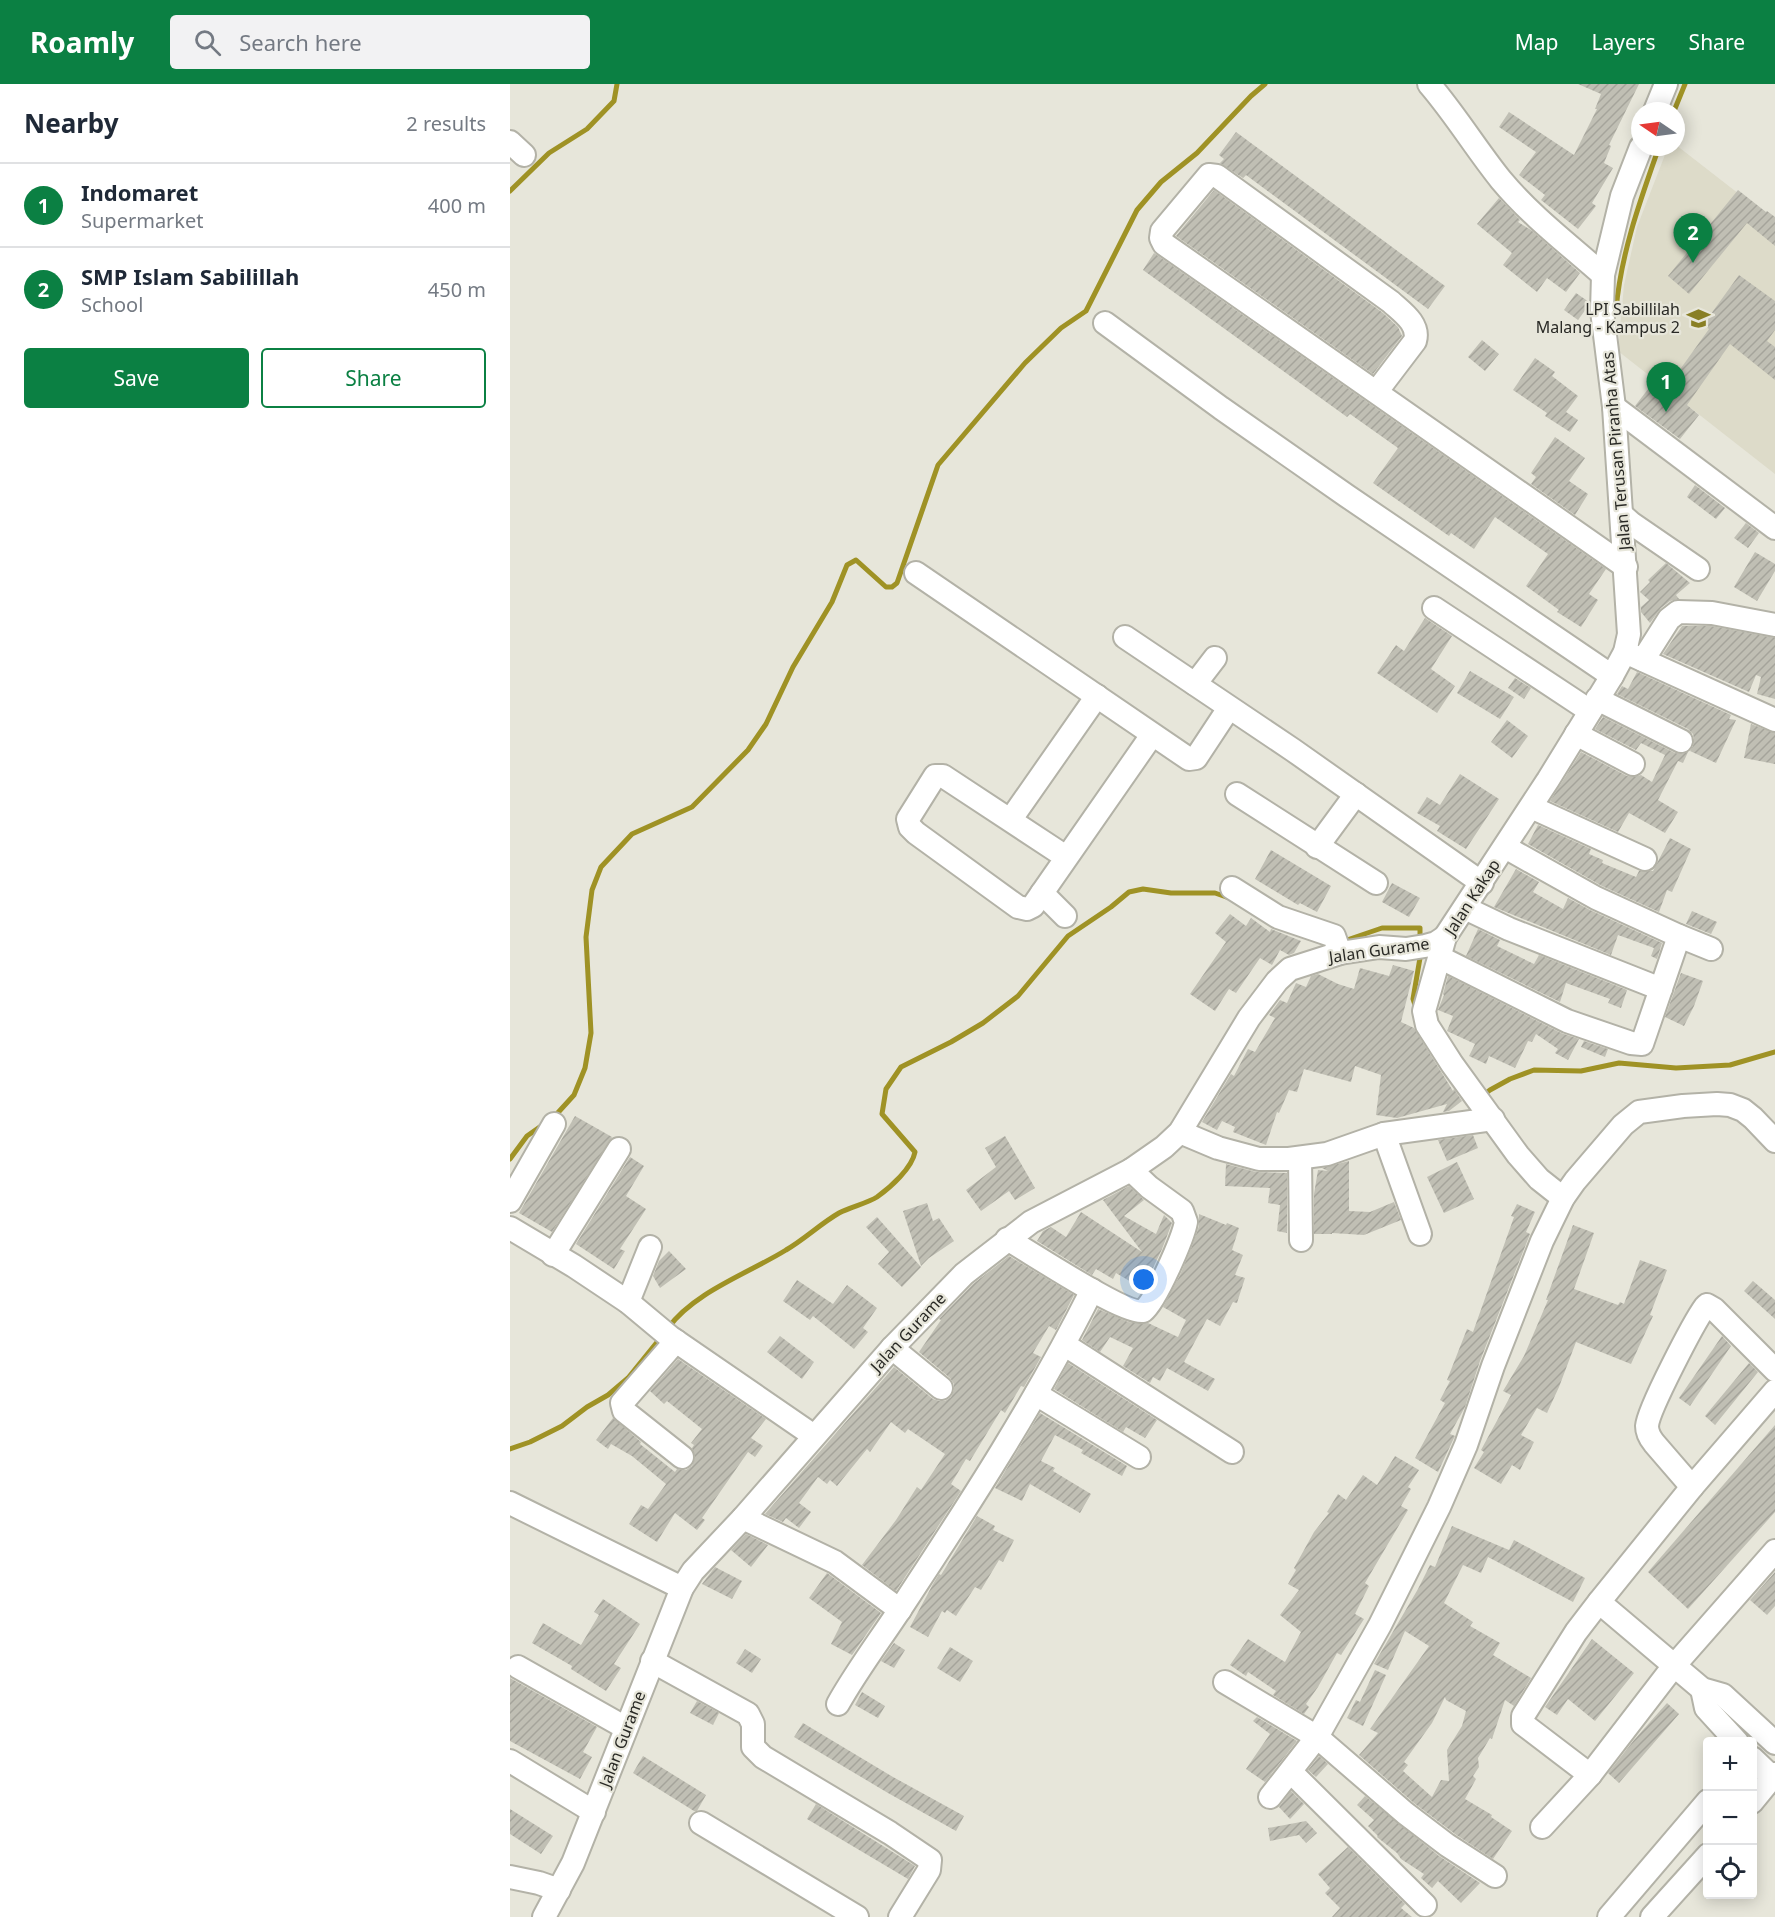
<!DOCTYPE html>
<meta charset="utf-8">
<style>
body{margin:0;font-family:"Noto Sans",sans-serif;background:#f2f2f3;color:#1f2937}
.controls{position:absolute;right:18px;bottom:18px;display:grid;overflow:hidden;border-radius:6px;box-shadow:0 3px 15px #0003}
.controls button{width:54px;height:54px;display:grid;place-items:center;padding:0;border:0;border-bottom:2px solid #e0e1e3;background:#fff;color:#1f2937;font:30px sans-serif}
.compass{position:absolute;left:1121px;top:18px;width:54px;height:54px;border-radius:50%;background:#fff;box-shadow:0 3px 15px #0003;rotate:283deg}
.you{position:absolute;left:634px;top:1196px;width:21px;height:21px;margin:-15px;border:4px solid #fff;border-radius:50%;background:#1a73e8;box-shadow:0 0 0 9px #1a73e833}
.badge{display:grid;place-items:center;width:39px;height:39px;border-radius:50%;background:#0b8043;color:#fff;font-size:20px;font-weight:700}
.pin{position:absolute;translate:-50% -50px;filter:drop-shadow(0 2px 3px #0008)}
.pin::after{content:'';position:absolute;top:32px;width:21px;height:18px;background:inherit;clip-path:polygon(0 0,100% 0,50% 100%)}
.list{margin:0;padding:0;list-style:none}
h2{display:flex;justify-content:space-between;align-items:center;height:78px;margin:0;padding:0 24px;font-size:26px}
h2 small{font-size:20px;font-weight:400;color:#747a83}
.list li{display:grid;grid-template-columns:39px 1fr auto;gap:18px;align-items:center;box-sizing:border-box;height:84px;padding:0 24px;border-top:2px solid #e0e1e3}
.list b{display:block;font-size:22px;white-space:nowrap}
.list p{margin:0;font-size:20px;white-space:nowrap;color:#747a83}
.list em{font-size:20px;font-style:normal;color:#747a83}
.actions{display:flex;gap:12px;padding:18px 24px}
.actions a{flex:1;padding:14px 0;border:2px solid #0b8043;border-radius:6px;text-align:center;font-size:21px;color:#0b8043}
.actions .main{background:#0b8043;color:#fff}
.icon{flex:none;width:33px;height:33px;fill:none;stroke:currentColor;stroke-width:2;stroke-linecap:round;stroke-linejoin:round}
.map{position:relative;flex:none;width:1265px;height:1833px;overflow:hidden}
header{display:flex;align-items:center;gap:36px;box-sizing:border-box;height:84px;padding:0 30px;background:#0b8043;color:#fff}
header strong{font-size:28px}
nav{display:flex;gap:33px;margin-inline-start:auto;font-size:21px}
.search{width:420px;height:54px;background:#f2f2f3;display:flex;align-items:center;gap:15px;box-sizing:border-box;padding:0 21px;border-radius:6px;color:#747a83;font-size:22px}
main{display:flex}
aside{flex:1;background:#fff}
.map>svg:first-child{display:block}
.built{fill:#dddbc9}
.lines{fill:none;stroke-linecap:round;stroke-linejoin:round}
.stream{stroke:#9f9225;stroke-width:5}
.building{fill:url(#building-hatch);fill-rule:evenodd}
.minor-casing{stroke:#b3b2a7;stroke-width:26}
.minor{stroke:#fff;stroke-width:22}
.labels{text-anchor:middle;stroke-width:4.5;stroke-linejoin:round;paint-order:stroke}
.poi-label{font-size:16px;fill:#292925;stroke:#e7e6da;text-anchor:end}
.street-label{font-size:16px;fill:#292925;stroke:#e7e6da}
</style>
<header>
<strong>Roamly</strong>
<div class="search"><svg class="icon" aria-label="search" viewBox="0 0 24 24"><circle cx="10" cy="10" r="6"/><path d="M15 15l6 6"/></svg>Search here</div>
<nav><a>Map</a><a>Layers</a><a>Share</a></nav>
</header>
<main>
<aside>
<h2>Nearby<small>2 results</small></h2>
<ul class="list">
<li><span class="badge">1</span><div><b>Indomaret</b><p>Supermarket</p></div><em>400 m</em></li>
<li><span class="badge">2</span><div><b>SMP Islam Sabilillah</b><p>School</p></div><em>450 m</em></li>
</ul>
<div class="actions"><a class="main">Save</a><a>Share</a></div>
</aside>
<div class="map">
<svg width="1265" height="1833" viewBox="0 0 1265 1833">
<defs>
<pattern id="building-hatch" width="6" height="6" patternUnits="userSpaceOnUse" patternTransform="scale(1.5)"><rect width="6" height="6" fill="#c0bfb4"/><path d="M-1 1l2-2M0 6l6-6M5 7l2-2" fill="none" stroke="#a5a49b"/></pattern>
</defs>
<rect width="100%" height="100%" fill="#e7e6da"/>
<path class="built" d="M1166,61L1265,138V390L1108,267L1114,201L1127,143L1158,63H1166Z"/>
<g class="lines">
<g class="stream">
<path d="M1164,27L1175,0"/>
<path d="M0,107L39,69L77,45L104,17L107,0"/>
<path d="M1106,226C1111,169 1130,117 1149,63"/>
<path d="M834,857L872,844H910V856"/>
<path d="M906,924L903,915L911,868"/>
<path d="M972,1012L980,1006L1000,995L1024,986L1071,987L1109,979L1166,984L1220,981L1265,968"/>
<path d="M44,1033L64,1011L75,984L81,949L76,853L82,806L91,783L122,750L182,723L238,666L256,640L283,583L322,518L337,481L346,476L376,503H382L387,499L428,381L515,279L551,244L576,227L627,126L651,98L687,69L741,12L755,0"/>
<path d="M0,1075L17,1052L34,1040"/>
<path d="M158,1244C184,1208 239,1189 276,1166C295,1155 310,1140 329,1129C340,1123 358,1119 367,1113C381,1103 402,1084 405,1068L372,1030L376,1005L391,983L441,958L473,939L508,912L558,852L601,823L619,808L633,805L661,809H705L722,815"/>
<path d="M0,1365L20,1358L52,1342L77,1323L98,1311L118,1294L152,1252"/>
</g>
</g>
<g class="building">
<path d="M1068,0H1129L1099,61L1101,62L1094,79L1103,84L1082,119L1086,122L1068,145L1031,116L1035,111L1009,91L1026,68L989,43L999,28L1064,71L1087,25H1085L1091,10Z"/>
<path d="M726,48L935,202L918,225L736,91L733,94L710,79L714,75L709,71Z"/>
<path d="M704,106L873,229L888,243L892,252L863,290L666,152Z"/>
<path d="M1228,106L1256,128L1257,127L1265,133V162L1237,139L1179,210L1158,192Z"/>
<path d="M989,114L1010,136L1008,138L1021,146L1070,189L1056,208L1037,194L1027,208L993,181L1002,169L967,140Z"/>
<path d="M644,169L1096,485L1079,510L1088,516L1071,543L1047,528L1049,526L1016,502L1038,470L985,433L964,465L941,449L939,452L863,399L888,364L840,330L837,333L633,186Z"/>
<path d="M1229,191L1265,217V246L1257,257L1265,263V296L1220,260L1177,321L1189,331L1170,355L1125,322L1145,296L1156,305L1199,245L1193,241Z"/>
<path d="M1066,209L1079,218V221L1068,236L1054,226Z"/>
<path d="M972,256L989,270L975,287L958,273Z"/>
<path d="M1025,274L1045,288L1042,292L1068,312L1056,328L1068,336L1060,348L1035,332L1037,329L1003,306Z"/>
<path d="M1045,353L1075,374L1059,397L1078,410L1065,431L1021,400L1026,393L1021,389Z"/>
<path d="M1185,401L1215,424L1206,435L1177,413Z"/>
<path d="M1236,439L1249,449L1238,464L1224,454Z"/>
<path d="M1245,468L1265,480V487L1247,517L1224,503Z"/>
<path d="M1156,479L1180,499L1166,511L1169,515L1160,517L1151,524L1140,539L1131,528V523L1139,516L1130,508L1140,498L1138,496Z"/>
<path d="M915,534L942,552L921,585L945,602L927,629L867,589L886,561L894,567Z"/>
<path d="M1172,542H1201L1265,554V615L1247,610L1251,593L1246,591L1239,608L1153,570Z"/>
<path d="M960,587L1004,613L990,635L947,609Z"/>
<path d="M1127,588L1221,631L1219,635L1226,636L1206,679L1180,667L1183,662L1184,656L1183,650L1178,645L1107,610L1112,602L1118,605Z"/>
<path d="M1005,594L1021,604L1014,615L998,604Z"/>
<path d="M1093,633L1165,669L1171,670L1178,668L1173,679L1168,677L1148,716L1168,728L1155,749L1119,729L1108,748L1040,717L1071,668L1117,692L1124,693L1131,691L1142,698L1155,671L1131,659L1126,666L1085,645Z"/>
<path d="M997,636L1018,652L1002,674L981,658Z"/>
<path d="M1241,640L1265,649V680L1234,674Z"/>
<path d="M950,690L989,715L956,765L927,747L930,742L907,729L917,713L930,721Z"/>
<path d="M1028,741L1081,765L1079,770L1093,776L1092,779L1126,793L1129,787H1143L1160,754L1181,765L1162,808L1157,806L1149,828L1092,802L1018,760Z"/>
<path d="M761,766L821,802L807,828L790,819L788,821L745,795Z"/>
<path d="M1006,785L1029,798L1023,808L1053,825L1058,814L1080,826L1152,859L1147,875L1141,872L1144,864L1108,851L1101,871L984,823Z"/>
<path d="M882,799L910,814L899,833L872,818Z"/>
<path d="M1182,827L1207,838L1201,850L1176,840Z"/>
<path d="M720,830L736,842L741,834L760,848L761,845L791,857L784,869L779,871L770,866L762,881L750,874L726,909L719,905L705,927L680,910L716,858L705,849Z"/>
<path d="M968,845L990,856L987,862L1024,880L1029,871L1117,906L1111,924L1098,919L1100,915L1056,899L1050,918L956,872Z"/>
<path d="M883,881L904,887L891,938L904,944L943,1007L944,1005L952,1017L939,1027L933,1028L937,1020L887,1034L866,1031L871,991L845,982L841,998L794,985L787,1008L779,1006L769,1029L767,1028L756,1061L723,1048L725,1043L712,1037L707,1046L692,1038L721,990L724,992L738,965L745,968L765,934L759,931L770,916L777,919L786,899L796,903L801,892L808,890L828,900L844,905L850,884L879,892Z"/>
<path d="M1171,889L1193,897L1184,922L1174,942L1155,933Z"/>
<path d="M938,892L1051,949L1069,955L1058,976L1045,969L1048,965L1026,950L1022,958L1018,957L1005,984L979,972L976,980L959,972L965,960L937,947L943,932L928,926L934,911L933,910Z"/>
<path d="M1074,957L1098,965L1095,973L1071,963Z"/>
<path d="M65,1032L102,1053L42,1148L9,1129Z"/>
<path d="M963,1051L968,1064L937,1077L928,1056Z"/>
<path d="M495,1052L525,1104L505,1116L499,1107L471,1127L456,1106L486,1083L475,1064Z"/>
<path d="M120,1073L134,1082L116,1112L136,1125L110,1165L115,1167L104,1185L66,1160Z"/>
<path d="M839,1077V1127L860,1128L884,1118L891,1136L854,1151L822,1149V1150H804V1110L808,1086L818,1087L812,1084Z"/>
<path d="M947,1078L964,1115L934,1129L917,1093Z"/>
<path d="M716,1080L746,1088L777,1089V1149L767,1147L770,1121L758,1119L760,1104L715,1102Z"/>
<path d="M619,1102L634,1116L614,1132L646,1150L654,1131L662,1139L652,1165L633,1205L606,1189L603,1195L586,1185L582,1191L527,1157L533,1147L541,1143L556,1153L571,1128L632,1168L593,1116Z"/>
<path d="M417,1119L423,1137L429,1134L444,1157L419,1174L411,1182L393,1127Z"/>
<path d="M1007,1120L1025,1128L1016,1148L1020,1150L970,1277L955,1323L940,1350L945,1352L943,1356L928,1388L905,1374L935,1319L930,1316L940,1297L937,1296L957,1245L963,1248L1004,1133L1001,1132Z"/>
<path d="M689,1130L716,1141L717,1139L729,1144L722,1166L733,1171L725,1191L735,1194L727,1219L723,1218L710,1242L697,1235L674,1278L705,1295L698,1307L657,1284L650,1297L643,1293L640,1299L613,1282L623,1264L600,1253L590,1268L572,1256L588,1225L618,1238L631,1240L638,1239L668,1253L676,1236L653,1223L670,1191L682,1162L689,1142Z"/>
<path d="M367,1133L411,1183L392,1203L368,1180L379,1168L356,1143Z"/>
<path d="M1063,1141L1084,1149L1064,1205L1108,1221L1110,1218L1114,1220L1130,1176L1157,1186L1140,1231L1143,1232L1121,1280L1066,1258L1049,1303L1037,1329L1027,1324L1011,1351L1024,1358L1010,1386L1002,1381L991,1400L964,1384L974,1368L971,1366L1001,1311L993,1307L1014,1272L1038,1216H1036Z"/>
<path d="M159,1167L176,1185L150,1204L143,1192L149,1177Z"/>
<path d="M499,1172L564,1211L546,1246L539,1242L523,1269L531,1273L514,1303L511,1302L495,1329L491,1326L460,1377L456,1375L441,1400L451,1407L386,1507L352,1481L386,1436L407,1403L411,1406L435,1370L398,1345L395,1349L381,1338L360,1368L357,1365L327,1402L320,1396L317,1400L308,1393L289,1419L301,1428L289,1444L276,1434L273,1438L255,1430L384,1283L423,1315L429,1317H435L441,1313L444,1306V1300L440,1294L409,1268L431,1236L429,1235L463,1200Z"/>
<path d="M287,1196L323,1220L337,1201L367,1224L353,1244L358,1248L344,1265L303,1232L300,1236L273,1217Z"/>
<path d="M1243,1197L1265,1216V1235L1234,1207Z"/>
<path d="M270,1252L304,1278L292,1295L257,1268Z"/>
<path d="M1212,1252L1221,1262L1180,1322L1169,1314Z"/>
<path d="M168,1275L256,1335L241,1354L253,1362L245,1373L238,1368L192,1434L195,1436L187,1446L165,1429L147,1458L119,1440L131,1421L138,1425L156,1400L122,1372L101,1360L98,1365L86,1356L103,1334L131,1358L130,1360L165,1388L167,1385L176,1386L182,1382L185,1374L182,1364L184,1361L181,1359L192,1345L157,1317L154,1320L140,1307Z"/>
<path d="M558,1279L647,1336L635,1354L616,1343L613,1348L544,1305Z"/>
<path d="M1239,1279L1248,1288L1205,1341L1195,1332Z"/>
<path d="M530,1329L617,1382L612,1392L571,1369L573,1366L545,1351L531,1377L545,1384L543,1387L581,1410L570,1429L520,1400L512,1417L485,1404Z"/>
<path d="M1265,1341V1428L1178,1525L1138,1488Z"/>
<path d="M885,1372L909,1386L898,1403L901,1405L891,1422L898,1426L855,1499L859,1502L845,1530L854,1535L831,1571L827,1569L808,1603L796,1620L799,1623L794,1630L763,1611L766,1607L738,1588L736,1592L720,1581L738,1555L775,1578L791,1548L770,1531L789,1506L778,1500L786,1486L784,1484L804,1448L819,1429L817,1428L828,1410L836,1416L853,1391L867,1401Z"/>
<path d="M467,1432L485,1442L483,1446L504,1456L493,1478L489,1476L471,1506L465,1503L446,1532L437,1526L435,1529L432,1527L418,1553L400,1543L423,1500L429,1490L431,1491Z"/>
<path d="M942,1442L999,1466L1004,1456L1075,1494L1063,1518L978,1473L971,1489L953,1481L934,1519L963,1538L960,1542L990,1559L983,1571L1021,1594L1004,1622L995,1616L982,1655L980,1654L968,1674L969,1683L963,1692L966,1695L955,1715L982,1731L981,1733L1002,1747L983,1775L945,1750L904,1719L849,1671L868,1649L860,1645L919,1562L895,1547L878,1586L864,1580L908,1505L920,1481L925,1483ZM935,1613L936,1616L956,1627L952,1642L937,1666L939,1697L931,1696L922,1713L893,1687L898,1681L894,1678L922,1639Z"/>
<path d="M236,1450L258,1461L241,1483L221,1466Z"/>
<path d="M205,1483L232,1497L222,1515L192,1500Z"/>
<path d="M1265,1488V1522L1257,1531L1240,1516Z"/>
<path d="M317,1489L371,1529L342,1571L321,1560L332,1538L299,1514Z"/>
<path d="M93,1515L130,1540L104,1580L111,1584L96,1607L61,1585L62,1582L22,1559L33,1539L71,1561L89,1531L84,1528Z"/>
<path d="M1082,1555L1124,1589L1085,1637L1058,1615L1047,1631L1035,1623Z"/>
<path d="M384,1559L395,1566L384,1584L371,1577Z"/>
<path d="M440,1563L463,1577L450,1598L427,1584Z"/>
<path d="M235,1565L251,1575L242,1589L226,1579Z"/>
<path d="M865,1586L876,1591L853,1642L837,1634L846,1616L850,1618Z"/>
<path d="M0,1594L87,1643L73,1668L82,1673L70,1695L0,1657Z"/>
<path d="M352,1608L375,1622L368,1634L345,1621Z"/>
<path d="M187,1617L209,1629L203,1641L180,1629Z"/>
<path d="M1157,1619L1169,1630L1109,1699L1098,1689L1124,1656Z"/>
<path d="M747,1633L787,1657L755,1698L736,1685L760,1650L743,1637Z"/>
<path d="M293,1639L383,1693L454,1732L446,1747L378,1709L284,1653Z"/>
<path d="M133,1672L196,1711L187,1727H184L123,1689Z"/>
<path d="M809,1672L818,1680L806,1693L798,1686Z"/>
<path d="M781,1707L794,1720L780,1735L769,1723Z"/>
<path d="M855,1712L929,1772L970,1799L951,1819L928,1797L922,1804L911,1794L914,1790L891,1775L887,1769L867,1753L868,1752L858,1742L864,1736L847,1721Z"/>
<path d="M306,1720L405,1782L398,1795L297,1735Z"/>
<path d="M0,1725L43,1752L31,1770L0,1750Z"/>
<path d="M796,1737L807,1749L796,1759L789,1751L760,1757L758,1744Z"/>
<path d="M838,1763L895,1820L891,1824L902,1833H822L830,1824L815,1809L820,1804L808,1790Z"/>
</g>
<g class="lines">
<defs>
<g id="minor">
<path d="M919,0C945,30 966,65 991,96C1021,132 1058,160 1093,191"/>
<path d="M1145,27L1156,0"/>
<path d="M0,58L14,71"/>
<path d="M595,239L711,324L837,412L1102,592"/>
<path d="M867,307L905,257C910,240 892,228 881,218L707,92L699,91L652,147L651,154L654,160L1116,483"/>
<path d="M1104,323L1265,444"/>
<path d="M1112,431L1121,439L1188,485"/>
<path d="M406,489L679,675L686,674L719,624"/>
<path d="M924,524L1080,627"/>
<path d="M615,553L783,666L972,799"/>
<path d="M1115,568L1265,636"/>
<path d="M1133,576L1159,535L1168,528L1202,529L1265,541"/>
<path d="M685,600L705,574"/>
<path d="M1087,615L1171,657"/>
<path d="M1066,650L1123,680"/>
<path d="M727,710L866,799"/>
<path d="M1021,723L1135,775"/>
<path d="M501,735L587,612"/>
<path d="M807,763L846,710"/>
<path d="M556,773L433,692H425L398,735L400,743L406,749L508,823L517,825L523,822L532,809L642,651"/>
<path d="M722,804L768,833L824,852L830,869"/>
<path d="M532,809L555,832"/>
<path d="M955,824L999,845L1151,905"/>
<path d="M1169,852L1201,865"/>
<path d="M929,873L1057,937L1121,959L1132,960L1133,957L1169,852L1086,814L995,763"/>
<path d="M670,1048L708,1064L749,1075H779L817,1070L874,1050L983,1035"/>
<path d="M874,1050L910,1150"/>
<path d="M790,1074L791,1156"/>
<path d="M1053,1114L1029,1095L1008,1071L942,980L917,941L914,927L935,853L1038,696L1102,592L1115,568L1119,550L1104,323L1092,227L1093,191L1112,112L1131,63"/>
<path d="M0,1117L44,1040"/>
<path d="M0,1144L64,1182L118,1218L160,1253L304,1352"/>
<path d="M497,1155C520,1168 614,1231 633,1227C646,1217 673,1154 676,1138L672,1127L639,1103L621,1086"/>
<path d="M43,1171L109,1065"/>
<path d="M118,1218L140,1163"/>
<path d="M166,1257L112,1319L114,1327L172,1373"/>
<path d="M555,1261L722,1368"/>
<path d="M382,1264L431,1304"/>
<path d="M526,1310L629,1373"/>
<path d="M1182,1403L1144,1359C1140,1354 1137,1349 1137,1342C1138,1326 1184,1238 1195,1223L1197,1221L1204,1225L1265,1286"/>
<path d="M0,1419L172,1504"/>
<path d="M233,1434L325,1478L390,1526"/>
<path d="M1089,1518L1192,1605L1213,1611L1265,1659"/>
<path d="M142,1577L238,1630L243,1640V1663L253,1673L380,1749L420,1776L419,1786L390,1833"/>
<path d="M8,1583L116,1644"/>
<path d="M715,1598L807,1653L895,1729L937,1761L985,1792"/>
<path d="M1192,1605L1196,1624L1227,1658"/>
<path d="M328,1620C347,1586 370,1556 391,1524C459,1421 527,1316 582,1206"/>
<path d="M1242,1674L1262,1693"/>
<path d="M0,1677L84,1728"/>
<path d="M781,1688L915,1821"/>
<path d="M1080,1691L1013,1640V1632L1066,1548L1089,1518L1182,1403L1265,1307"/>
<path d="M760,1713L807,1653L870,1541L929,1423L956,1361L983,1282L1032,1157L1053,1114L1065,1097L1113,1041L1129,1028L1173,1022L1207,1020L1220,1021L1233,1026L1243,1034L1265,1057"/>
<path d="M1242,1718L1265,1690"/>
<path d="M191,1739L347,1833"/>
<path d="M1032,1743L1080,1691L1163,1583L1265,1467"/>
<path d="M0,1793L29,1799L49,1806"/>
<path d="M34,1833L63,1779L172,1504L183,1487L233,1434L382,1264L454,1190L521,1138L621,1086L654,1063L670,1048L739,934L767,897L780,885L830,869L869,863L896,865L915,862L926,859L935,853"/>
<path d="M1099,1833L1198,1717"/>
<path d="M1142,1833L1198,1771"/>
</g>
</defs>
<use href="#minor" class="minor-casing"/>
<use href="#minor" class="minor"/>
</g>
<defs>
<symbol id="school-bare" viewBox="-9 -9 18 18"><path d="M0-5L7-2L0 1L-7-2ZM-4 1L0 2.5L4 1V4Q0 6-4 4Z" fill="#897f25" stroke="#e7e6da" stroke-width="2.5" paint-order="stroke"/></symbol>
</defs>
<g fill-rule="evenodd">
<use href="#school-bare" x="1172" y="218" width="33" height="33"/>
</g>
<g class="labels">
<g class="poi-label">
<text x="1170" y="231">LPI Sabillilah<tspan x="1170" dy="18">Malang - Kampus 2</tspan></text>
</g>
<g class="street-label">
<text transform="translate(1106 367) rotate(-95)" y="6">Jalan Terusan Piranha Atas</text>
<text transform="translate(962 813) rotate(-57)" y="6">Jalan Kakap</text>
<text transform="translate(869 866) rotate(-8)" y="6">Jalan Gurame</text>
<text transform="translate(398 1248) rotate(-47)" y="6">Jalan Gurame</text>
<text transform="translate(112 1655) rotate(-69)" y="6">Jalan Gurame</text>
</g>
</g>
</svg>
<div class="controls">
<button>+</button>
<button>−</button>
<button><svg class="icon" aria-label="locate" viewBox="0 0 24 24"><circle cx="12" cy="12" r="6"/><path d="M12 2v4M12 18v4M2 12h4M18 12h4"/></svg></button>
</div>
<svg class="compass" viewBox="-18 -18 36 36"><path d="M0-13l5 13h-10z" fill="#e53935"/><path d="M0 13l5-13h-10z" fill="#747a83"/></svg>
<div class="you"></div>
<div class="pin badge" style="left:1156px;top:328px">1</div>
<div class="pin badge" style="left:1183px;top:179px">2</div>
</div>
</main>
